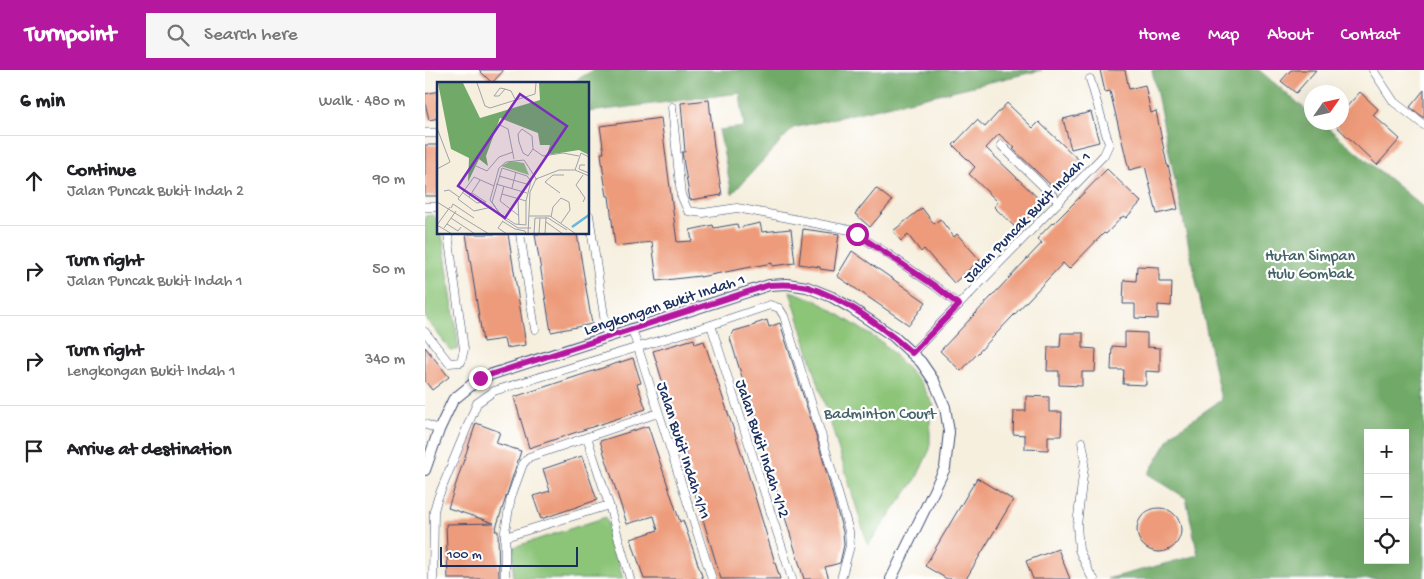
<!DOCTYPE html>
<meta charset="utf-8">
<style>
body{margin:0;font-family:"Gochi Hand",sans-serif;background:#f6f6f6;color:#202124}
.controls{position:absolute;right:15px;bottom:15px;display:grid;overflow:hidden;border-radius:0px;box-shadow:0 5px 20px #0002}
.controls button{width:45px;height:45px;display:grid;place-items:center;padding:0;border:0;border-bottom:1px solid #e0e0e0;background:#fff;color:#202124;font:25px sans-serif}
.compass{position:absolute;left:879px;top:15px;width:45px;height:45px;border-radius:50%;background:#fff;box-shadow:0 5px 20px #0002;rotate:56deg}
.scale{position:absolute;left:15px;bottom:12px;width:138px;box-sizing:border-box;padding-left:5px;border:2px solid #1b2f5e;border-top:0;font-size:14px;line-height:18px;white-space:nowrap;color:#1b2f5e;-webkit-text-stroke:4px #fff;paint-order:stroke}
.stop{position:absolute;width:15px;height:15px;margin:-11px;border:4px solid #b5179e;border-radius:50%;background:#fff}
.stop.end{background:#b5179e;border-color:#fff;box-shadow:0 1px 5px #0008}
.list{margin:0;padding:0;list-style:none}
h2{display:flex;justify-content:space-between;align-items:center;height:65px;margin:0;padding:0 20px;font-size:21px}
h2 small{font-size:16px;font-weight:400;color:#757577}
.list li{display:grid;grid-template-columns:32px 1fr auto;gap:15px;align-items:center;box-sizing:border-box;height:90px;padding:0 20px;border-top:1px solid #e0e0e0}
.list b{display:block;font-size:19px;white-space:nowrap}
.list p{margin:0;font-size:16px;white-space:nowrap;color:#757577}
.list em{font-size:16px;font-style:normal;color:#757577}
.icon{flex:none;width:28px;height:28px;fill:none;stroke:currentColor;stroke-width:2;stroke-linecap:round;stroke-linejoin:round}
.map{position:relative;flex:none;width:999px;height:509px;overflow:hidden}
header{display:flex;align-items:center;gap:30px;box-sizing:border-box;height:70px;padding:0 25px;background:#b5179e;color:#fff}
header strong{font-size:24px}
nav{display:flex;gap:28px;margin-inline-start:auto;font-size:18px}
.search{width:350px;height:45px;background:#f6f6f6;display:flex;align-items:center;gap:12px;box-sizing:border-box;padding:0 18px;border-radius:0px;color:#757577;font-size:19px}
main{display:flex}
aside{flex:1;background:#fff}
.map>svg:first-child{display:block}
.green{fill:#8cc478;stroke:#547a6b}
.forest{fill:#71aa68;stroke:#466c63;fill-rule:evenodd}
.building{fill:#ed9b7a}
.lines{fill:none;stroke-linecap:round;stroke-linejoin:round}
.minor-casing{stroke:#3c4c71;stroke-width:9}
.tertiary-casing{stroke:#3c4c71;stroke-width:12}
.minor{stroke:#fff;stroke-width:8}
.tertiary{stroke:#fff;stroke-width:10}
.route{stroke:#b5179e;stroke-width:6}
.labels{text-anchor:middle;stroke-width:4.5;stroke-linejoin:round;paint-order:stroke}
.street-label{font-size:16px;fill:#1b2f5e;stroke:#fff}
.park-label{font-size:16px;fill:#436367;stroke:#fff}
.inset-river{fill:none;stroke:#64b6df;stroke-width:2.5}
.inset-road{fill:none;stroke:#9ea2ab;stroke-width:1}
.view{fill:#7b2cbf;fill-opacity:0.15;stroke:#7b2cbf;stroke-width:2.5}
.inset-edge{fill:none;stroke:#1b2f5e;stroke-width:2.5}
</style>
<header>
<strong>Turnpoint</strong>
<div class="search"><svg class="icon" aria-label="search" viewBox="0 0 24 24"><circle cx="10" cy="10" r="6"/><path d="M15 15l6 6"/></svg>Search here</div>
<nav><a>Home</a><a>Map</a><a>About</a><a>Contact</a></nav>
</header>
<main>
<aside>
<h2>6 min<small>Walk · 480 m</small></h2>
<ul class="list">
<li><svg class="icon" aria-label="ahead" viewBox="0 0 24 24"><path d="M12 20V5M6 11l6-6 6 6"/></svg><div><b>Continue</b><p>Jalan Puncak Bukit Indah 2</p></div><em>90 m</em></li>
<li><svg class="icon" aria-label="right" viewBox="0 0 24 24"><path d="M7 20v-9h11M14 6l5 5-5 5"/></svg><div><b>Turn right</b><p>Jalan Puncak Bukit Indah 1</p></div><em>50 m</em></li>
<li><svg class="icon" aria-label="right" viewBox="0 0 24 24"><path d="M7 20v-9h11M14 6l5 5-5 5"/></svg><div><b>Turn right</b><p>Lengkongan Bukit Indah 1</p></div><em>340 m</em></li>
<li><svg class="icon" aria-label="arrive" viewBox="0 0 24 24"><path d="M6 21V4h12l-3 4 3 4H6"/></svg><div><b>Arrive at destination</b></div></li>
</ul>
</aside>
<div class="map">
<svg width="999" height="509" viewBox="0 0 999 509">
<rect width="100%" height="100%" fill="#fff"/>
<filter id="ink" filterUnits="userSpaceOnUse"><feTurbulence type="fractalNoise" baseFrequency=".02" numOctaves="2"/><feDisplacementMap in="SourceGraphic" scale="10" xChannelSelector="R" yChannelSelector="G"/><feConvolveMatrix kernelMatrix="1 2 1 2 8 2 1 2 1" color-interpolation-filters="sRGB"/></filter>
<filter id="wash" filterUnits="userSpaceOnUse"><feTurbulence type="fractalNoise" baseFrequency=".0096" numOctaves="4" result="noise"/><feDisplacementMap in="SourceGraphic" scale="20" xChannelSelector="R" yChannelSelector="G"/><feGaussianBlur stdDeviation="1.12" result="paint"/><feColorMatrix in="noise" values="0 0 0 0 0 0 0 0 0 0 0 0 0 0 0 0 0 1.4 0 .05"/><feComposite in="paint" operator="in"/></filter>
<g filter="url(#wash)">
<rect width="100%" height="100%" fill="#f6efde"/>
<g class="green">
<path d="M8,145L14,150V164H17L34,279L26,281L0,247V146Z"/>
<path d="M365,221L391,230L458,273L496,313L509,336L505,341V379L491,409L443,475Z"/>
<path d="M181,447L198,509H88L89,477Z"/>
</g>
<g class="forest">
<path d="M168,0H617L368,58L307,124L294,60L319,57L315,23L164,42V14H145Z"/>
<path d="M727,0H834L886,44V52L897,53L999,138V509H682L773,485L761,428L723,404L748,363L796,330ZM943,363H980V490H943Z"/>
</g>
<g id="blocks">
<g class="building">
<path d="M54,0H79L67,13Z"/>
<path d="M675,0H700L704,19L720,15L726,43L731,41L742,95H743L753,139L732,144L720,96L704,100L685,21L680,22Z"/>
<path d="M866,0H891L871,23L856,11Z"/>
<path d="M999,20V48L985,37Z"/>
<path d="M14,21V48L4,50L0,32V24Z"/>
<path d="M935,22L953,39L948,45L975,69L952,95L907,52H916V43Z"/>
<path d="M284,30L289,77L297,125L265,130L257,82H260L256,33Z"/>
<path d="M582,33L608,58L614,52L658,94L632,121L588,79L590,78L574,64L561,78L617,132L592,159L569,137L573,132L544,104L550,97L528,75L552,50L560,57Z"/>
<path d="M666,42L674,72L646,79L638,49Z"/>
<path d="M236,48L252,172L267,171L265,160L288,155L289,158L312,154L313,158L335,153L337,162L366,159L370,193L347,196V193L275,207V206L232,211L227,172L190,176L184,126H182L179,108L176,83H179L175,56Z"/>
<rect x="0" y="75" width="14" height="51"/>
<path d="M682,99L716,132L701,148L698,146L681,164L679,163L644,199L638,193L536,301L515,281L617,173L612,169L627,153L628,154L645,137Z"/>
<path d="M451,118L467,131L445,157L430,144Z"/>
<path d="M497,138L509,154L515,149L529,167L532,164L555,190L529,213L499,179L496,182L483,165L476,171L468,161Z"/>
<path d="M378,159L414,164L409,201L395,199V197L374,194Z"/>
<path d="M41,164H83L101,275L81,278L79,269L58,272Z"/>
<path d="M110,164H152L167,254L126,262Z"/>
<path d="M427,181L501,232L484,255L412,206Z"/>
<path d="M712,196L734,197V212H747L746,236L733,235V249L710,248V234H698L699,210L711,211Z"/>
<path d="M342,250L344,257L355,253L393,372L418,462L419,475L415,493L400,497L404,509H379L305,268L309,261L330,255V254Z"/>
<path d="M700,262L722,263V277L735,278V302L721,301V315L698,314L699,300H686L687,276L700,277Z"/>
<path d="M636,263H658V278L671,279L670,302H657V316L634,315V301H622L623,277H635Z"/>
<path d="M269,269L270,274L279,271L321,397L355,509H296L267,413H269L228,281Z"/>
<path d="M0,277L24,307L7,320L0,311Z"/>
<path d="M208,288L216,313L212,314L221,339L104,378L89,327Z"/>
<path d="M601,326L624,327V342H637L636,366H623V380L600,379V365L588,364L589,341H601Z"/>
<path d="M51,353L75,362L71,373L96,381L70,461H73L74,509H23L21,454L69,453L23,438Z"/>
<path d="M223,356L255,452L258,450L278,509H219L206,469L233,460L229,446L202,454L175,371Z"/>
<path d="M157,386L172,430L116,449L108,426L125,421L118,399Z"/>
<path d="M552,408L588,430L541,509H522L500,496Z"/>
<circle cx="734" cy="460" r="22"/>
<path d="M633,479L645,509H608L601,491Z"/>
</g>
</g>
</g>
<g filter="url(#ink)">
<use href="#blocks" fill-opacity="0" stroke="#3c4c71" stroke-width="1"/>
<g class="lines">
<defs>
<g id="minor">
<path d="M948,0L969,32L999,55"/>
<path d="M247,37L256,125L263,141L278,143L312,138L425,160L460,182L510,216L534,235"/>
<path d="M0,63H14"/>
<path d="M576,75L634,132"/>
<path d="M0,137H14"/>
<path d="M164,145L182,266"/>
<path d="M95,164L110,259"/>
<path d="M286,255L367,509"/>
<path d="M207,259L287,509"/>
<path d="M0,262L24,293L36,292L39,279L23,164"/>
<path d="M487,283L679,85L684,74L665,9"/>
<path d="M0,354L14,360"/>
<path d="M162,367L184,435L205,509"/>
<path d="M657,372L660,388L652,455L654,480L666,506L669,509"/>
<path d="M80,467L184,435"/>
<path d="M8,509L9,441L12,430L52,333L69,321L286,255L345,235L354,238L359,246L397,367L424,461L425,476L416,509"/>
<path d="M80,509V461L86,427L98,394L104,387L233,343"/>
</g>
<path id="tertiary" d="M0,400L14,360L28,330L55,308L344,215L362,214L382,217L407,227L426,238L468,266L496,292L509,311L520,337L524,362L520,398L466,509"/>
</defs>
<use href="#minor" class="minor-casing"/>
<use href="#tertiary" class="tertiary-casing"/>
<use href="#minor" class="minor"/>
<use href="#tertiary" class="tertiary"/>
</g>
</g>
<g class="lines" filter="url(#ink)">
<path class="route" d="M55,308L344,215C357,214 370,214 383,217C419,228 459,258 487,283L534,235L510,216L432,164"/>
</g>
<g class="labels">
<g class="street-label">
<text transform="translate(601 146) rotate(-46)" y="6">Jalan Puncak Bukit Indah 1</text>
<text transform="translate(239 233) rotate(-18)" y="6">Lengkongan Bukit Indah 1</text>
<text transform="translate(339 378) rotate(72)" y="6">Jalan Bukit Indah 1/12</text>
<text transform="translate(260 380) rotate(72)" y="6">Jalan Bukit Indah 1/11</text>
</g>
<g class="park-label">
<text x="885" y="190">Hutan Simpan<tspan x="885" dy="18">Hulu Gombak</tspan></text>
<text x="455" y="348">Badminton Court</text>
</g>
</g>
<g transform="translate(12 12)">
<rect width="152" height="152" fill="#f6efde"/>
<path d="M74,79L87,81L92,93L64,84Z" fill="#8cc478"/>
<path d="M1,1H26L43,36L103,18L102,1H152V73L142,68L110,73L113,63H103L101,51L63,36L49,74L51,84L42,77L31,100L32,76L14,67Z" fill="#71aa68"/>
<path class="inset-river" d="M135,145L152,133"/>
<path class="inset-road" d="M40,1L48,24L53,26L98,12L99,1M68,7L62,14H57L63,6L68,7L74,9L78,17M63,43L71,47L77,77M0,46L13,80L0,87M85,47L95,54L96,67L91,74L86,71L82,60L81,52ZM96,67L106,74L126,71L142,74M148,83H143L142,87L152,91M39,84L50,89L62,75L76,70M65,86L90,94L94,99L89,119V143L78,142L62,131L55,120ZM138,88L144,71L152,75M146,93L139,103L148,116L146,120M62,94L93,103M59,102L90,111M75,106L79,90M7,109L12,108L22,115M25,110L40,121L49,120M35,111L49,120M123,111L108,100L116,93H127M65,112L89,119M32,115L43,98M81,117L82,143M63,119L81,133M63,119L67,104M0,120L52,152M55,125L37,129L21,117L37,95L57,104M14,126L16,122L37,136M92,134H113L139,152M114,135L116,125L124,116L132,120L133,128L124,141M14,136L38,152M65,139L78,147L88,149L89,152M66,139L61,146L70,152M109,140L126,152M10,142L21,149L24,145M0,143L13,125M0,143L15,152M7,146L19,129M94,146H81L67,137L53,118L62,86L69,80L87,78L100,98M102,151L103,136M91,152L93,110L99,97L122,88H138L152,94M97,152L98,136H111L130,148M108,152L109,135"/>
<path class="view" d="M83,12L130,44L68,136L21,104Z"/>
<rect width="152" height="152" class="inset-edge"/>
</g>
</svg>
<div class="controls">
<button>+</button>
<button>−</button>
<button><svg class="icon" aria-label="locate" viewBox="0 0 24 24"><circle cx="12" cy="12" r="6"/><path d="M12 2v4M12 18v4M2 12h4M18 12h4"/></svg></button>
</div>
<svg class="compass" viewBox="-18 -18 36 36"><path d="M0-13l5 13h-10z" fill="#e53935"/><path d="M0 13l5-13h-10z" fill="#757577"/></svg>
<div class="scale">100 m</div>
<div class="stop" style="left:432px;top:164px"></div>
<div class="stop end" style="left:55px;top:308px"></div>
</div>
</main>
